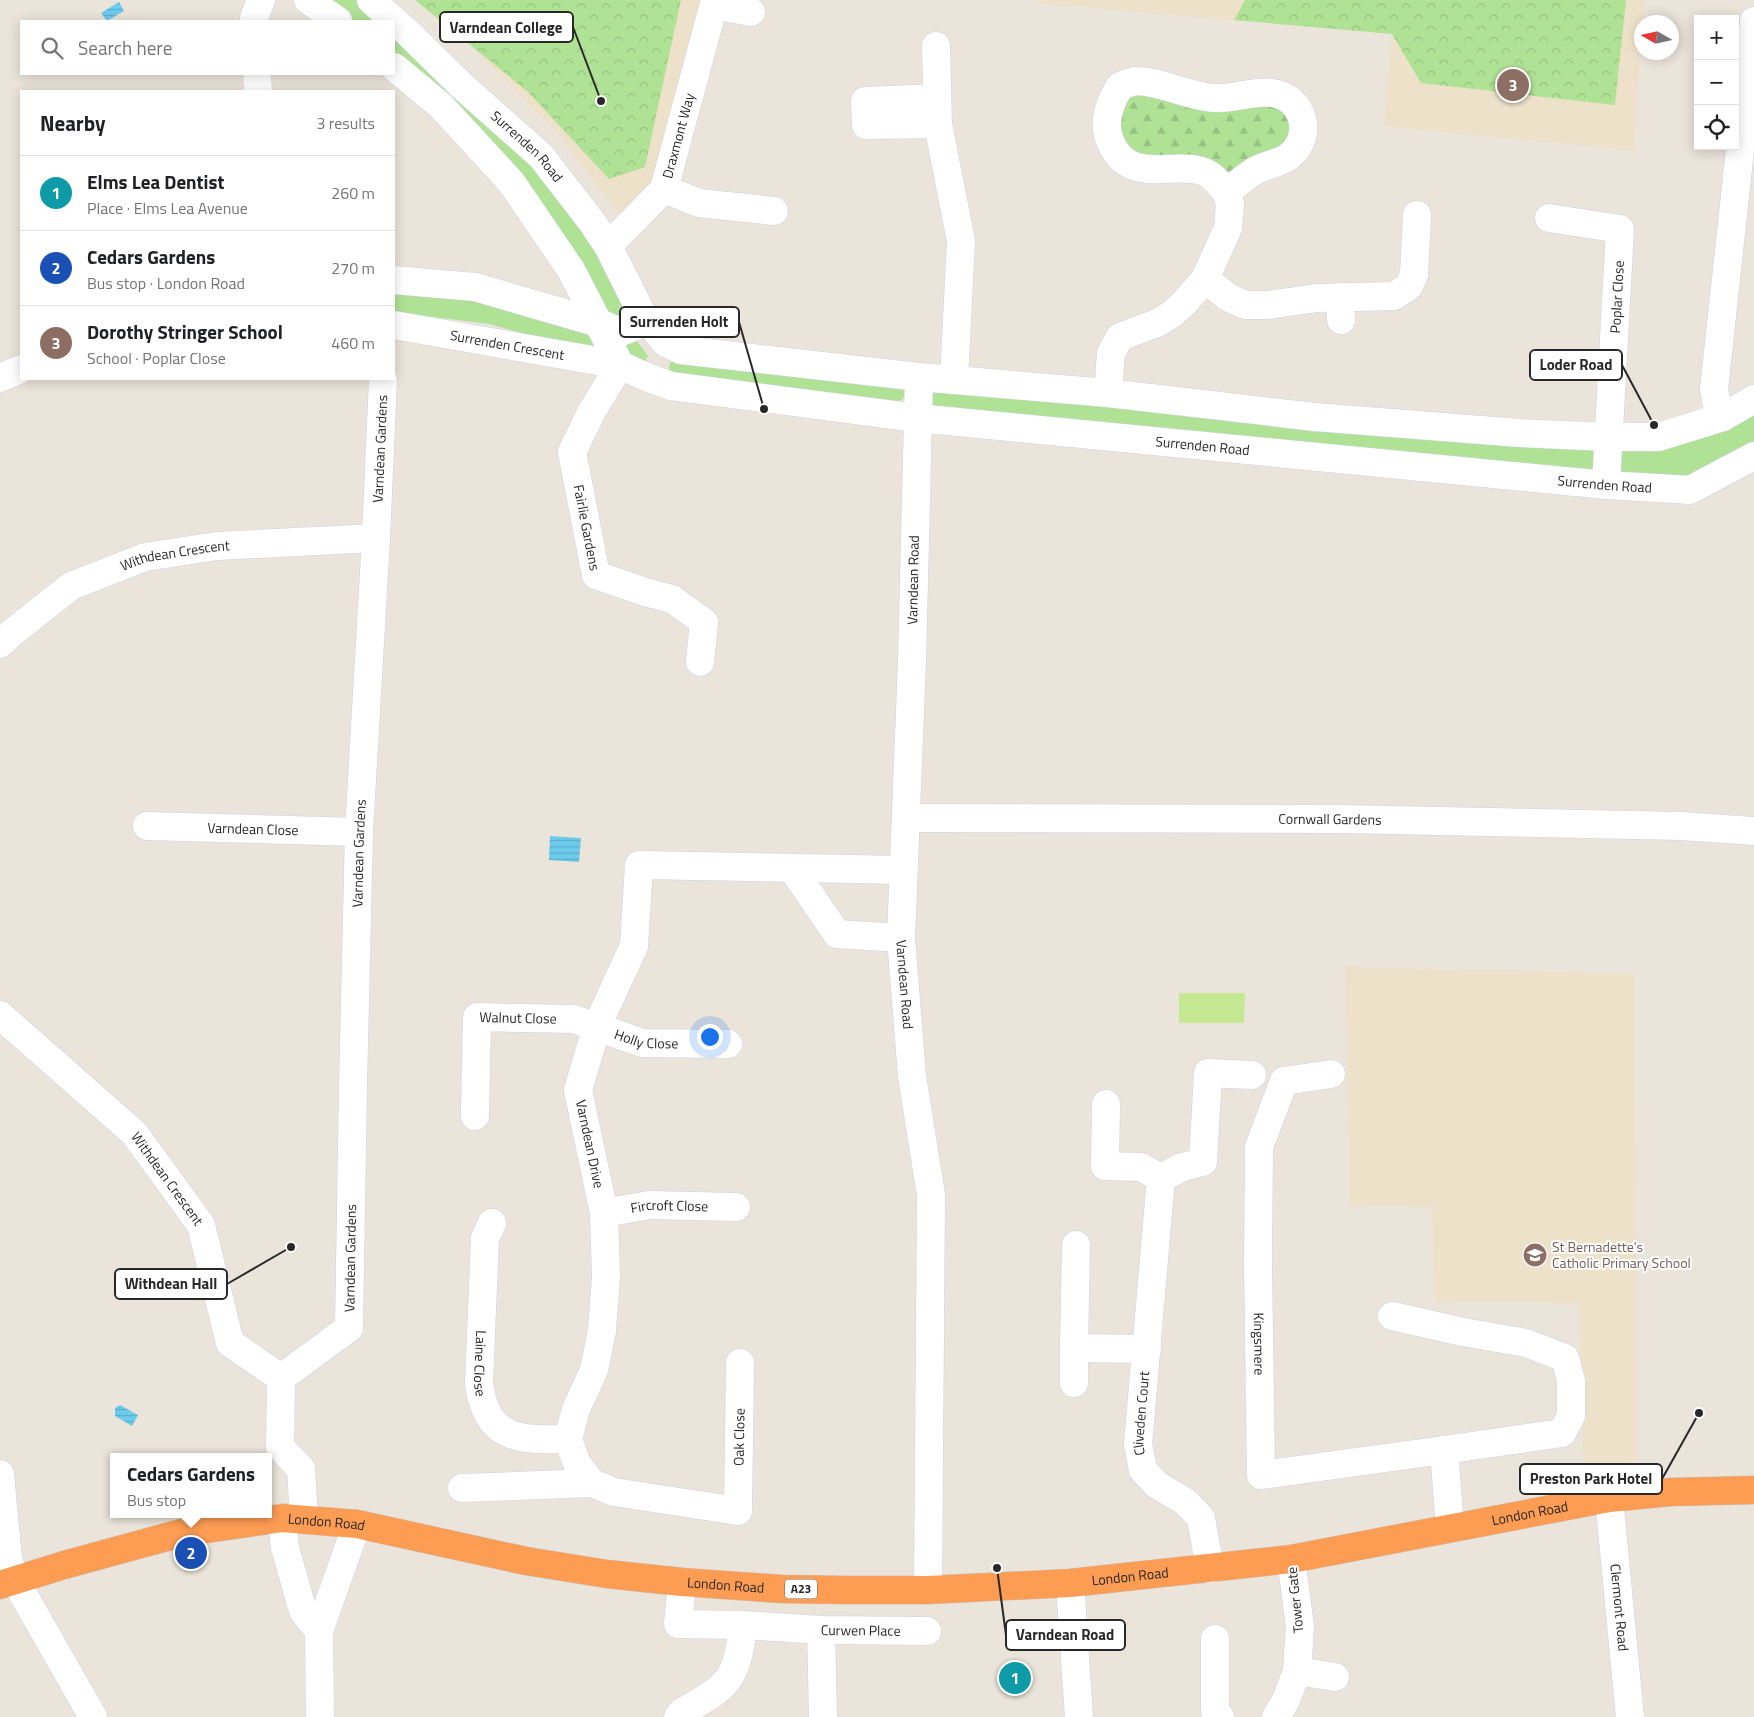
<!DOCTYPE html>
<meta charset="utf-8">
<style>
body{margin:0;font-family:"Titillium Web",sans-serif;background:#f6f6f6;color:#202124}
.controls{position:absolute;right:15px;top:15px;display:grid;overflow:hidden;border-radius:0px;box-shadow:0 2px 12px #0003}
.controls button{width:45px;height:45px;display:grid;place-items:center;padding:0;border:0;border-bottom:1px solid #e0e0e0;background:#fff;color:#202124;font:25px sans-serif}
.compass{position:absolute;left:1634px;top:15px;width:45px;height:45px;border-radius:50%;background:#fff;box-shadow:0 2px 12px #0003;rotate:279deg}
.you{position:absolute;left:709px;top:1036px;width:18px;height:18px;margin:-12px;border:4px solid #fff;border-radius:50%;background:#1a73e8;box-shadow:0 0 0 8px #1a73e833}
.badge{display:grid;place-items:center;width:32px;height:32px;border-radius:50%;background:#1a73e8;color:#fff;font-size:16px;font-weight:700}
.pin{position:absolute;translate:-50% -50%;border:2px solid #fff;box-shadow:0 1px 5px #0006}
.popup{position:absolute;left:110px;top:1453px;width:162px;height:65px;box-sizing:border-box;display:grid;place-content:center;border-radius:0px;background:#fff;filter:drop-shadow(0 1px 4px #0005);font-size:16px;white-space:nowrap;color:#757577}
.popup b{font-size:19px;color:#202124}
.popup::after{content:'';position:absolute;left:50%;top:100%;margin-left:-10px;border:10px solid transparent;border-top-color:#fff}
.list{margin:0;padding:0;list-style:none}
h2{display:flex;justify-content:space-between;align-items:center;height:65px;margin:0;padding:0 20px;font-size:21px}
h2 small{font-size:16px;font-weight:400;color:#757577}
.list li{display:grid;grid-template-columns:32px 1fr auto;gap:15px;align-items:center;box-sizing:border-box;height:75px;padding:0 20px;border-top:1px solid #e0e0e0}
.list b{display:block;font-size:19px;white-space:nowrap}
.list p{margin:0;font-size:16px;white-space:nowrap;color:#757577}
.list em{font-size:16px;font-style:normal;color:#757577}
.icon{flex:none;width:28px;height:28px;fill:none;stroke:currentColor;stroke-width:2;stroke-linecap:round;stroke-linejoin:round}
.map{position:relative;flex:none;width:1754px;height:1717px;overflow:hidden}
.search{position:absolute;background:#fff;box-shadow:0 2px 12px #0003;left:20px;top:20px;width:375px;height:55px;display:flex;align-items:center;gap:12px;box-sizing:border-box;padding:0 18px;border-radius:0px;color:#757577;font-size:19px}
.panel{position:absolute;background:#fff;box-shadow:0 2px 12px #0003;left:20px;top:90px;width:375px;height:290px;border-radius:0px}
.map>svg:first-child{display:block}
.education{fill:#ede1c9}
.grass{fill:#b0e296}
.forest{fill:url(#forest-firs)}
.park{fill:url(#park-crowns)}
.pitch{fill:#c4e992}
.water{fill:url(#water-rules)}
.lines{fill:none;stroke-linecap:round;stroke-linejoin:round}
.minor-casing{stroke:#cfd3e2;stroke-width:29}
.highway-casing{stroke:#c7c7c7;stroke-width:29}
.minor{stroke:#fff;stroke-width:28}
.highway{stroke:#fd9c53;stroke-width:28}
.labels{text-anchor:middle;stroke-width:4;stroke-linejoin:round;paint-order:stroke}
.shield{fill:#fff;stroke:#686868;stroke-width:1}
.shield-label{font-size:12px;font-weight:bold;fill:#282828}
.street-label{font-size:14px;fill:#282828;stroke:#fff}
.education-label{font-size:14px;fill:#785e54;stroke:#fff;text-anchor:start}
.leader{fill:none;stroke:#282828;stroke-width:2}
.callout-dot{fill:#282828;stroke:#fff;stroke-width:2}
.callout{fill:#fff;stroke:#282828;stroke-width:2}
.callout-label{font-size:15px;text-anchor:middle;font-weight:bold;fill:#282828}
</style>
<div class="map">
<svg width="1754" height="1717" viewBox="0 0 1754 1717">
<defs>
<pattern id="forest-firs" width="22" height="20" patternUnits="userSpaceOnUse" patternTransform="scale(1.25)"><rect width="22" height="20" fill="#b0e296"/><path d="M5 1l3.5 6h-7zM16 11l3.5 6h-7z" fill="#97c281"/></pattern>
<pattern id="park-crowns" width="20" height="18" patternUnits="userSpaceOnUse" patternTransform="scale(1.25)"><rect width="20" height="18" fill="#b0e296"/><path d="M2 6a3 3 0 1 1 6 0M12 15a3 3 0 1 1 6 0" fill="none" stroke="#97c281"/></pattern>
<pattern id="water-rules" width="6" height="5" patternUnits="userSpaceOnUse" patternTransform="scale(1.25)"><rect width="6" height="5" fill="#6dcbed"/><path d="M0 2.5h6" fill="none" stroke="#5eaecb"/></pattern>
</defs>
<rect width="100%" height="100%" fill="#ebe4da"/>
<g class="education">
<path d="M415,0H704L660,165L646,190L623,220L561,137L475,50Z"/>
<path d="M1038,0H1645L1643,22H1642L1641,44L1634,150L1384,126L1392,34L1037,3Z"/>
<path d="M1345,967L1634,974L1638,1459L1584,1477L1579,1303L1435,1302L1432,1207L1350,1206Z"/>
</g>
<g class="grass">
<path d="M325,0H363L386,21H352Z"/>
<path d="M394,29L538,165L603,258L629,308L625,319L608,320L394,57Z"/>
<path d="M394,284L474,296L594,329L596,353L489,324L394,312Z"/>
<path d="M636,340L648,356L640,371L622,344Z"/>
<path d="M671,360L906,388L903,399L892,404L670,375L669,367Z"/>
<path d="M930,387L1600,450L1596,474L932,408Z"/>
<path d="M1754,408V446L1691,476L1622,475L1617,465L1621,447Z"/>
</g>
<path class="forest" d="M1134,81L1265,92L1304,130L1226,192L1160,170L1110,141Z"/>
<g class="park">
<path d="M415,0H681L645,167L609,179L528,92Z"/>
<path d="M1245,0H1626L1615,105L1421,83L1392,34L1234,20Z"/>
</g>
<path class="pitch" d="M1179,993H1245L1244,1023H1179Z"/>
<g class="water">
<path d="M119,2L124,11L107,21L101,13Z"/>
<path d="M550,836L581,838L579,862L549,860Z"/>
<path d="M120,1405L138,1415L132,1426L115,1416V1408Z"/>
</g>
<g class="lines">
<defs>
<g id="minor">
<path d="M308,0L338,21"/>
<path id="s1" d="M371,0L407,32L461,85L541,156L592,222L608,246L642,314L666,343L681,350L919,377L1108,393L1315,417L1520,433L1609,437H1658L1723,417L1754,399"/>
<path d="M714,5L751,12"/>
<path d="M254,21V18L261,0"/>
<path d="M936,46L938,124L961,241L954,380"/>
<path id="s2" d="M394,67L441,106L511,182L571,270L620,365L644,376L671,386L917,418L1606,485L1690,490L1754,456"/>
<path d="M257,74L258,91"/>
<path d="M1134,81C1163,81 1188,97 1216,98C1235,99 1254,90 1273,93C1285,95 1295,102 1300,113C1307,128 1303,146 1288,157C1278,164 1264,165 1253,172C1244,178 1235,186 1226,192C1221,186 1216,179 1210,175C1180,156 1130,190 1110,141C1102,122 1110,102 1120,86Z"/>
<path d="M937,98L865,101L866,125L938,124"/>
<path d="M664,189L699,203L774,211"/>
<path d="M1549,218L1620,229L1606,485"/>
<path id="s3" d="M608,246L664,189L715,0"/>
<path d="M1205,279L1229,298L1246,305H1268L1317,298L1394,296L1408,287L1414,275L1417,215"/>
<path d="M394,280L475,287L599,323L621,332L648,321"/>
<path d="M1340,297L1341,320"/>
<path id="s4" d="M394,325L620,365L592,411L572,452L596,575L645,592L672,599L704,622L700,662"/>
<path id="s5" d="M919,377L912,662L901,938L912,1076L931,1195L928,1590"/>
<path d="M0,378L21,369"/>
<path d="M1108,393L1111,353L1120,337L1157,323L1172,314L1184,303L1205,279L1228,228L1230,204L1226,192"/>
<path d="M1723,417L1717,405L1714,389L1754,21"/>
<path id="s6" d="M0,644L13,632L71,586L145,557L217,546L376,538"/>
<path id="s7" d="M906,818L1341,819L1682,826L1754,831"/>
<path id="s8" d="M147,826L359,832"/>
<path d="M792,868L837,934L901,938"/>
<path id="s9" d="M0,1015L134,1133L201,1225L230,1343L281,1378L349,1328L353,1085L359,832L376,538L383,379"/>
<path id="s10" d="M1331,1074L1284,1081L1259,1147L1258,1261L1261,1475L1444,1450"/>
<path d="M1106,1104L1105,1166L1141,1167L1161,1178"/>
<path id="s11" d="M475,1116L477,1017L574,1019L642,1043L728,1044"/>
<path id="s12" d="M604,1213L649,1205L736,1207"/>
<path id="s13" d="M492,1223L485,1238L479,1383C486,1441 520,1440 568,1439"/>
<path d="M1076,1245L1074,1348L1147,1349"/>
<path d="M1392,1316L1463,1332L1526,1343L1565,1358L1571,1381V1416L1562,1433L1444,1450L1450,1528"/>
<path d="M740,1363L738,1511L614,1492L592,1483L577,1464L568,1439L576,1409L594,1370L602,1331L606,1276L604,1213L578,1090L597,1026L634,946L639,865L903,870"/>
<path d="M281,1378L280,1447L301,1469L304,1519"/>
<path d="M1074,1383V1348"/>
<path d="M0,1474L8,1559L15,1580L93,1717"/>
<path d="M462,1488L592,1483"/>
<path id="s14" d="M1609,1498L1630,1717"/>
<path d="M282,1518L285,1548L303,1611L319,1631"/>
<path id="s15" d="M1210,1569L1201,1518L1186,1502L1157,1485L1143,1470L1138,1444L1161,1178L1182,1167L1203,1162L1208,1073L1252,1075"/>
<path id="s16" d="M682,1582L678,1624L743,1625L821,1630L927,1631"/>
<path d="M1070,1583L1079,1717"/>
<path d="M821,1630L823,1717"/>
<path d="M1215,1639V1711L1220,1717"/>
<path d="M1297,1671L1335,1677"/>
<path d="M320,1717L319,1631L357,1524"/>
<path d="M678,1717L682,1712C729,1686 737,1680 743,1625"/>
<path d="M1276,1717L1286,1700L1297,1671L1300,1626L1291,1559"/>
</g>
<g id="highway">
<path id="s17" d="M0,1585L64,1565L185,1532L282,1518L357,1524L526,1561L607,1574L682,1582L782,1589L847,1590H928L1070,1583L1291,1559L1609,1498L1671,1492L1754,1490"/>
</g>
</defs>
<use href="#minor" class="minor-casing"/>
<use href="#highway" class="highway-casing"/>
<use href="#minor" class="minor"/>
<use href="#highway" class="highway"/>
</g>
<defs>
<symbol id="school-disc" viewBox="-11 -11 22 22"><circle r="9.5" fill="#8d6e63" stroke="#fff"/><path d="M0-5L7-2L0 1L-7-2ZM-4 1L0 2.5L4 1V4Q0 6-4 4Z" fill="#fff"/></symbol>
</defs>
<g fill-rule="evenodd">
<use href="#school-disc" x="1521" y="1241" width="28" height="28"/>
</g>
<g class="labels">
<rect class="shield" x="785" y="1579.5" width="32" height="19" rx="4"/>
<g class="shield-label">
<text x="801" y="1593">A23</text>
</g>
<g class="street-label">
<text dy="5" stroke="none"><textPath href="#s3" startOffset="135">Draxmont Way</textPath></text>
<text dy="5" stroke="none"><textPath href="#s1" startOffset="214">Surrenden Road</textPath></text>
<text transform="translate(1617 297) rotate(-87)" y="5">Poplar Close</text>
<text dy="5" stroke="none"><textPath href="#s4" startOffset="115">Surrenden Crescent</textPath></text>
<text dy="5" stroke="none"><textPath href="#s2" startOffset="968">Surrenden Road</textPath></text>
<text dy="5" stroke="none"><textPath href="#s9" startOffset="1440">Varndean Gardens</textPath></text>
<text dy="5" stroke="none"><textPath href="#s2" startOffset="1372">Surrenden Road</textPath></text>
<text dy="5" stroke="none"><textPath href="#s4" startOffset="406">Fairlie Gardens</textPath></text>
<text dy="5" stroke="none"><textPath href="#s6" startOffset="201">Withdean Crescent</textPath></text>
<text transform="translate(913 580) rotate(-89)" y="5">Varndean Road</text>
<text dy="5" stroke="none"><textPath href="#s7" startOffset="424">Cornwall Gardens</textPath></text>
<text dy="5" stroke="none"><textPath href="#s8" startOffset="106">Varndean Close</textPath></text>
<text dy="5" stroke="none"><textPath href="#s9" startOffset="1035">Varndean Gardens</textPath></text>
<text dy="5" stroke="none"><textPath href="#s5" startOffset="608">Varndean Road</textPath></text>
<text dy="5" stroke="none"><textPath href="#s11" startOffset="140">Walnut Close</textPath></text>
<text dy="5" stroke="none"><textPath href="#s11" startOffset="272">Holly Close</textPath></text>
<text transform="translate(590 1144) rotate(78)" y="5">Varndean Drive</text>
<text dy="5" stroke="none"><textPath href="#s9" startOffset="235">Withdean Crescent</textPath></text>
<text dy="5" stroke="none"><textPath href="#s12" startOffset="66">Fircroft Close</textPath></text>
<text dy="5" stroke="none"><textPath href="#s9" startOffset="630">Varndean Gardens</textPath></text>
<text dy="5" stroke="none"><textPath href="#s10" startOffset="315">Kingsmere</textPath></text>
<text dy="5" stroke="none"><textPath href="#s13" startOffset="142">Laine Close</textPath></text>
<text dy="5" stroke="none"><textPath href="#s15" startOffset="185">Cliveden Court</textPath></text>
<text transform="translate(739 1437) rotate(-89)" y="5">Oak Close</text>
<text dy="5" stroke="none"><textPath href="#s17" startOffset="1550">London Road</textPath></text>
<text dy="5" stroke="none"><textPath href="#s17" startOffset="335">London Road</textPath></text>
<text dy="5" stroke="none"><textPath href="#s17" startOffset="1145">London Road</textPath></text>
<text dy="5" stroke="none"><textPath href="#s17" startOffset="740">London Road</textPath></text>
<text transform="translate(1295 1600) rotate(-96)" y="5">Tower Gate</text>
<text dy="5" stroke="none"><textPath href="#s14" startOffset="110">Clermont Road</textPath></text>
<text dy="5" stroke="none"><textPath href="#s16" startOffset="225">Curwen Place</textPath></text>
</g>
<g class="education-label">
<text x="1552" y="1252">St Bernadette's<tspan x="1552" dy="16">Catholic Primary School</tspan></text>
</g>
</g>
<path class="leader" d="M601 101L573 27M764 409L739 322M1654 425L1622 365M291 1247L227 1284M1699 1413L1662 1479M997 1568L1006 1635"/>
<g class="callout-dot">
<circle cx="601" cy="101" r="5"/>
<circle cx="764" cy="409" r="5"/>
<circle cx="1654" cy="425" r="5"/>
<circle cx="291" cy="1247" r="5"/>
<circle cx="1699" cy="1413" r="5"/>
<circle cx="997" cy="1568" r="5"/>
</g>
<g class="callout">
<rect x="440" y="12" width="133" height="30" rx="5"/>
<rect x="620" y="307" width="119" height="30" rx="5"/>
<rect x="1530" y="350" width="92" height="30" rx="5"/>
<rect x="115" y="1269" width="112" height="30" rx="5"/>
<rect x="1520" y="1464" width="142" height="30" rx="5"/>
<rect x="1006" y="1620" width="119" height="30" rx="5"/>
</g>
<g class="callout-label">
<text x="506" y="33">Varndean College</text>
<text x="679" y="327">Surrenden Holt</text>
<text x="1576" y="370">Loder Road</text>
<text x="171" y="1289">Withdean Hall</text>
<text x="1591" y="1484">Preston Park Hotel</text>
<text x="1065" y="1640">Varndean Road</text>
</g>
</svg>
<div class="controls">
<button>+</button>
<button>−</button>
<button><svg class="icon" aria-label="locate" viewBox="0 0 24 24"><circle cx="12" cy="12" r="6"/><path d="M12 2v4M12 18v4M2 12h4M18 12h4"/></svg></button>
</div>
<svg class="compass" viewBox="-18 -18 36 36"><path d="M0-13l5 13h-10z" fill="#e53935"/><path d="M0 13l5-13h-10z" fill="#757577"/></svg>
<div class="you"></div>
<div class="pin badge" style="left:1015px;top:1678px;background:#0f9aa8">1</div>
<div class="pin badge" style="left:191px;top:1553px;background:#1a4fb4">2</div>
<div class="popup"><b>Cedars Gardens</b>Bus stop</div>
<div class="pin badge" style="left:1513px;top:85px;background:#8d6e63">3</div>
<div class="search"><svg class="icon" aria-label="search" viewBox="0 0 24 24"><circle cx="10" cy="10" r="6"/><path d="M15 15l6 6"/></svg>Search here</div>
<section class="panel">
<h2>Nearby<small>3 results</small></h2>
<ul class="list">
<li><span class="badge" style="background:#0f9aa8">1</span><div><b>Elms Lea Dentist</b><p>Place · Elms Lea Avenue</p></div><em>260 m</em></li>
<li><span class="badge" style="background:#1a4fb4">2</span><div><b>Cedars Gardens</b><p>Bus stop · London Road</p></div><em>270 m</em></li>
<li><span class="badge" style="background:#8d6e63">3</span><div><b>Dorothy Stringer School</b><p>School · Poplar Close</p></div><em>460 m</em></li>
</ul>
</section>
</div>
